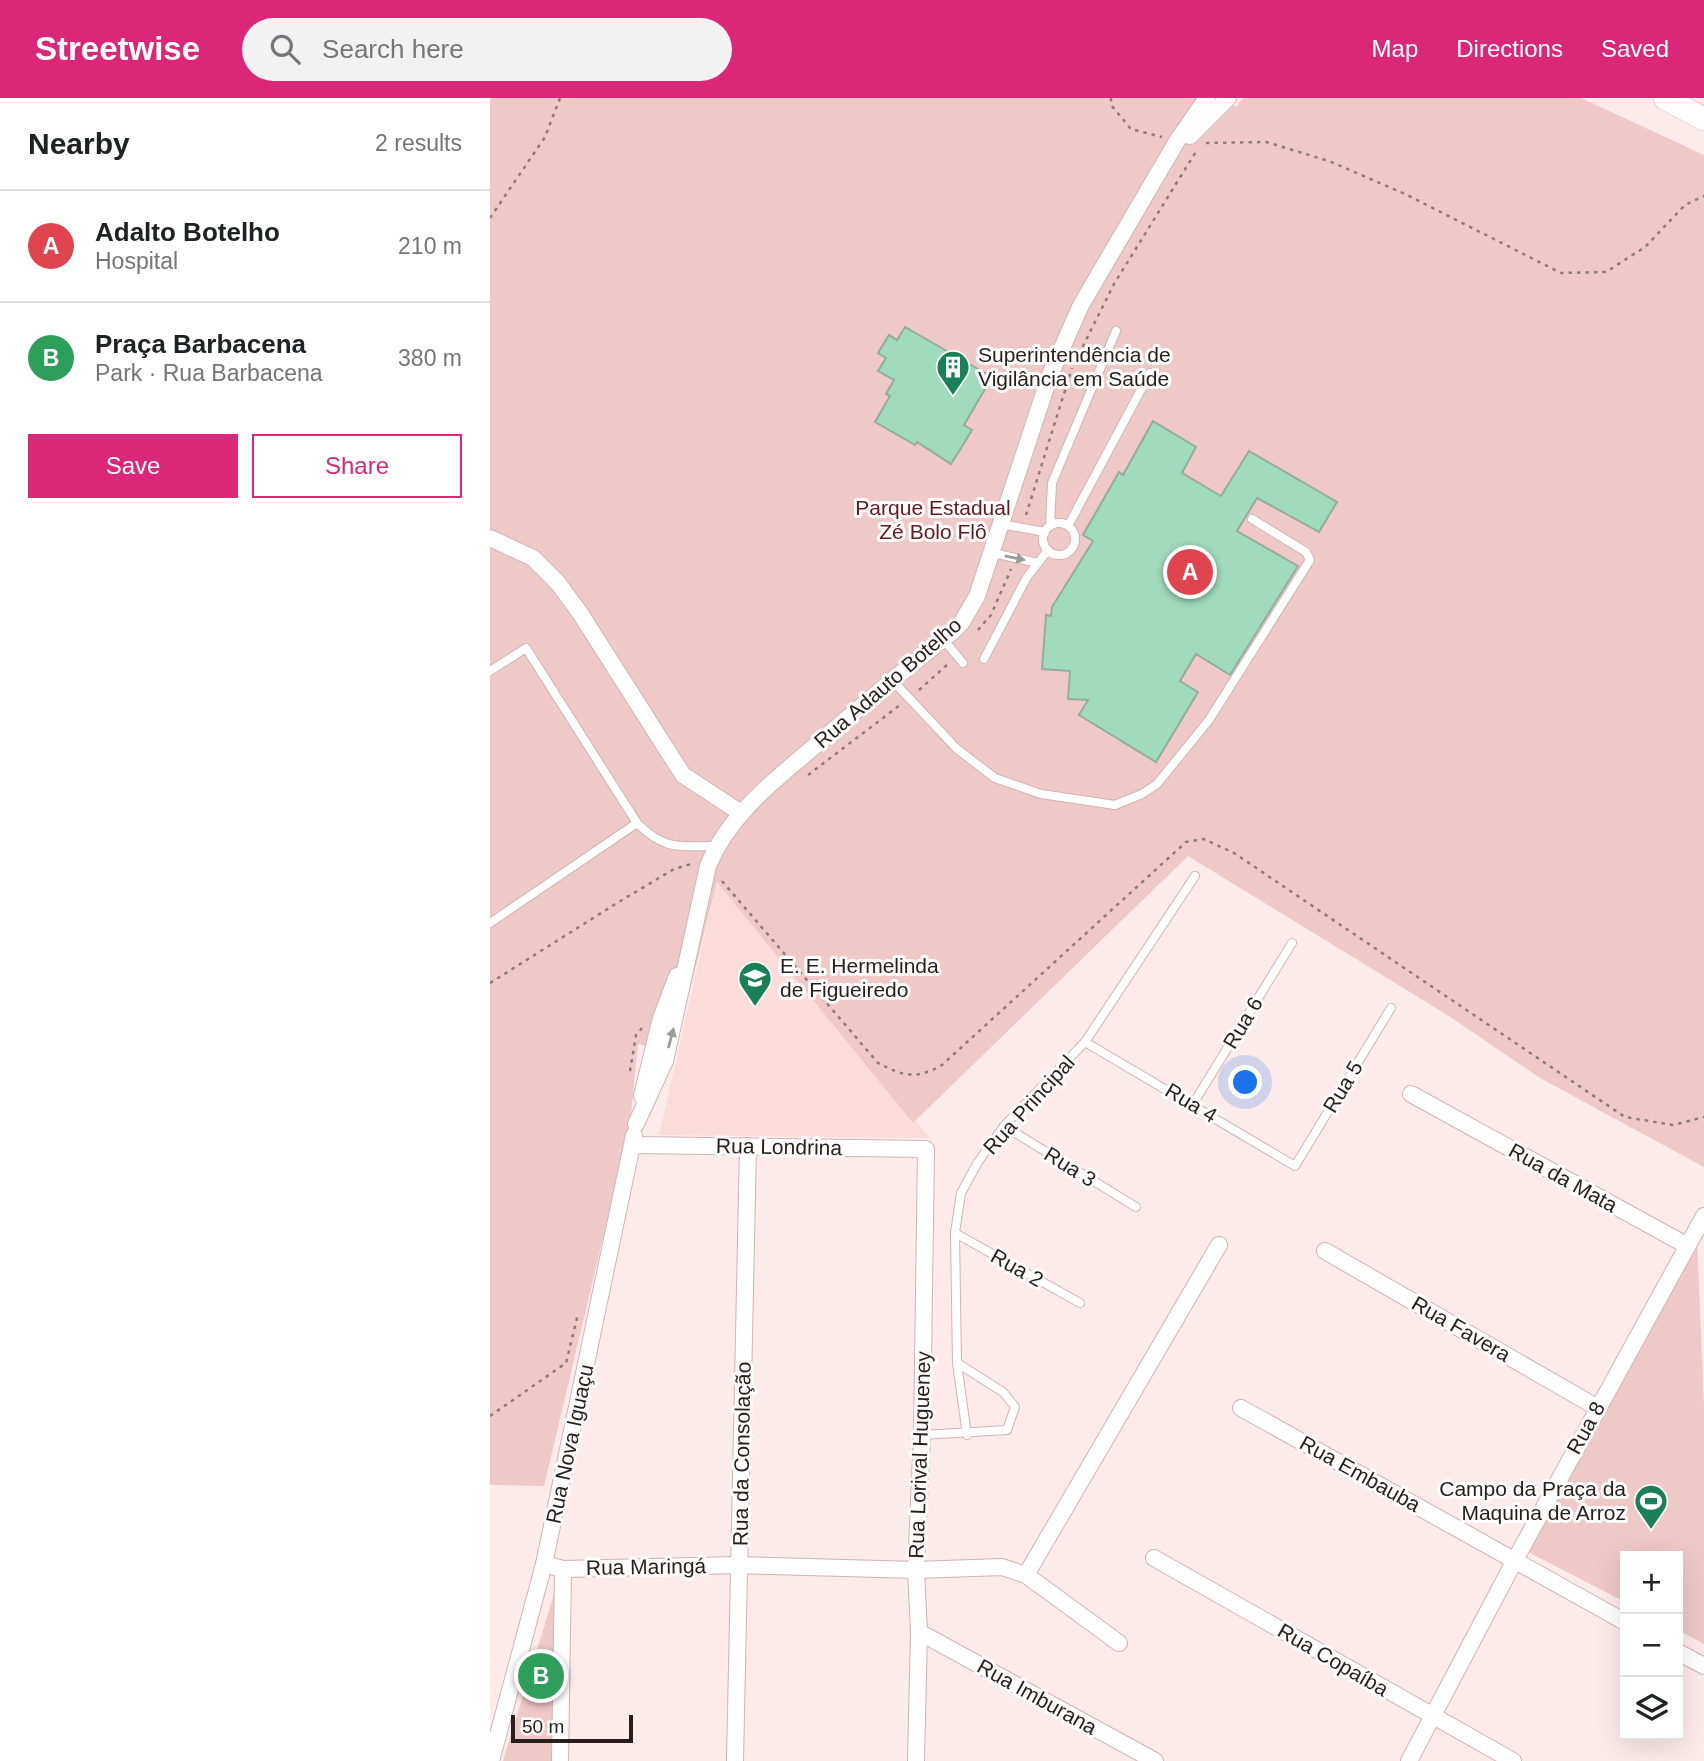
<!DOCTYPE html>
<meta charset="utf-8">
<style>
body{margin:0;font-family:Arial,sans-serif;background:#f2f2f2;color:#202124}
.controls{position:absolute;right:21px;bottom:21px;display:grid;overflow:hidden;border-radius:0px;box-shadow:0 7px 28px #0002}
.controls button{width:63px;height:63px;display:grid;place-items:center;padding:0;border:0;border-bottom:2px solid #e0e0e0;background:#fff;color:#202124;font:35px sans-serif}
.scale{position:absolute;left:21px;bottom:18px;width:122px;box-sizing:border-box;padding-left:7px;border:4px solid #291e1e;border-top:0;font-size:19px;line-height:24px;white-space:nowrap;color:#291e1e;-webkit-text-stroke:5px #fcfcfc;paint-order:stroke}
.you{position:absolute;left:756px;top:985px;width:24px;height:24px;margin:-18px;border:5px solid #fff;border-radius:50%;background:#1a73e8;box-shadow:0 0 0 10px #1a73e833}
.badge{display:grid;place-items:center;width:46px;height:46px;border-radius:50%;background:#db2777;color:#fff;font-size:23px;font-weight:700}
.pin{position:absolute;translate:-50% -50%;border:4px solid #fff;box-shadow:0 2px 7px #0006}
.list{margin:0;padding:0;list-style:none}
h2{display:flex;justify-content:space-between;align-items:center;height:91px;margin:0;padding:0 28px;font-size:30px}
h2 small{font-size:23px;font-weight:400;color:#757577}
.list li{display:grid;grid-template-columns:46px 1fr auto;gap:21px;align-items:center;box-sizing:border-box;height:112px;padding:0 28px;border-top:2px solid #e0e0e0}
.list b{display:block;font-size:26px;white-space:nowrap}
.list p{margin:0;font-size:23px;white-space:nowrap;color:#757577}
.list em{font-size:23px;font-style:normal;color:#757577}
.actions{display:flex;gap:14px;padding:21px 28px}
.actions a{flex:1;padding:16px 0;border:2px solid #db2777;border-radius:0px;text-align:center;font-size:24px;color:#db2777}
.actions .main{background:#db2777;color:#fff}
.icon{flex:none;width:38px;height:38px;fill:none;stroke:currentColor;stroke-width:2;stroke-linecap:round;stroke-linejoin:round}
.map{position:relative;flex:none;width:1214px;height:1663px;overflow:hidden}
header{display:flex;align-items:center;gap:42px;box-sizing:border-box;height:98px;padding:0 35px;background:#db2777;color:#fff}
header strong{font-size:33px}
nav{display:flex;gap:38px;margin-inline-start:auto;font-size:24px}
.search{width:490px;height:63px;background:#f2f2f2;display:flex;align-items:center;gap:18px;box-sizing:border-box;padding:0 24px;border-radius:38px;color:#757577;font-size:26px}
main{display:flex}
aside{flex:1;background:#fff}
.map>svg:first-child{display:block}
.built{fill:#fcdcdb}
.green{fill:#efc8c8}
.building{fill:#a0dbbd;stroke:#93ad9f;stroke-width:2}
.lines{fill:none;stroke-linecap:round;stroke-linejoin:round}
.lane-casing{stroke:#d2b3b3;stroke-width:10}
.street-casing{stroke:#d2b3b3;stroke-width:18}
.secondary-casing{stroke:#d2b3b3;stroke-width:24}
.path{stroke:#8b7c7c;stroke-width:2.5;stroke-dasharray:3.5 5;stroke-linecap:butt}
.lane{stroke:#fff;stroke-width:8}
.street{stroke:#fff;stroke-width:16}
.secondary{stroke:#fff;stroke-width:23}
.oneway{fill:#9f9a9a}
.labels{text-anchor:middle;stroke-width:6;stroke-linejoin:round;paint-order:stroke}
.poi-label{font-size:21px;fill:#291e1e;stroke:#fcfcfc;text-anchor:start}
.park-label{font-size:21px;fill:#621a22;stroke:#fcfcfc}
.street-label{font-size:21px;fill:#291e1e;stroke:#fcfcfc}
</style>
<header>
<strong>Streetwise</strong>
<div class="search"><svg class="icon" aria-label="search" viewBox="0 0 24 24"><circle cx="10" cy="10" r="6"/><path d="M15 15l6 6"/></svg>Search here</div>
<nav><a>Map</a><a>Directions</a><a>Saved</a></nav>
</header>
<main>
<aside>
<h2>Nearby<small>2 results</small></h2>
<ul class="list">
<li><span class="badge" style="background:#e0444e">A</span><div><b>Adalto Botelho</b><p>Hospital</p></div><em>210 m</em></li>
<li><span class="badge" style="background:#2e9e5b">B</span><div><b>Praça Barbacena</b><p>Park · Rua Barbacena</p></div><em>380 m</em></li>
</ul>
<div class="actions"><a class="main">Save</a><a>Share</a></div>
</aside>
<div class="map">
<svg width="1214" height="1663" viewBox="0 0 1214 1663">
<rect width="100%" height="100%" fill="#fdeaea"/>
<path class="built" d="M227,783L440,1040L169,1037Z"/>
<g class="green">
<path d="M0,0H729L746,9L753,0H1091L1214,57V1069L1050,980L959,918L698,758L423,1025L227,784L184,955L148,946L140,1026L54,1388L0,1387Z"/>
<path d="M1207,1142L1214,1309V1546L1188,1532V1458H1135V1504L1038,1454Z"/>
<path d="M65,1493L61,1663H13Z"/>
</g>
<g class="building">
<path d="M415,229L502,279L474,327L482,332L461,366L427,344L425,347L385,324L400,298L396,296L404,282L388,273L396,260L388,255L399,237L407,242Z"/>
<path d="M663,323L706,349L692,375L731,398L759,353L847,404L829,434L767,400L747,433L808,468L740,577L706,556L690,583L708,594L666,664L589,617L598,602L578,601L580,573L552,571L556,517L561,518L562,509L603,443L593,437L629,374L633,377Z"/>
</g>
<g class="lines">
<defs>
<g id="lane">
<circle cx="569" cy="441" r="16"/>
<path d="M511,426L555,434"/>
<path d="M560,428L562,385L626,233"/>
<path d="M578,428L660,275"/>
<path d="M503,455L548,465"/>
<path d="M453,541L473,565"/>
<path d="M494,561L537,479L558,452"/>
<path d="M0,573L36,550L147,725C175,753 189,748 226,748"/>
<path d="M402,582L467,651L505,680L551,696L625,707L652,696L667,686L719,622L820,462L816,454L762,421"/>
<path d="M0,825L147,725"/>
<path d="M595,944L805,1068L901,910"/>
<path d="M703,1006L802,845"/>
<path d="M514,1028L646,1109"/>
<path d="M465,1135L590,1205"/>
<path d="M432,1337L517,1332L525,1309L513,1294L467,1265"/>
<path d="M477,1337L467,1265L465,1135L471,1095L488,1064L514,1028L595,944L705,778"/>
</g>
<g id="street">
<path d="M700,38L738,0"/>
<path d="M0,440L43,460L68,485L90,515L193,677L251,715"/>
<path d="M921,996L1196,1147"/>
<path d="M152,998L171,920L187,878"/>
<path d="M146,1026L175,963L218,768C240,714 289,679 332,642C375,605 417,569 461,535L472,524L487,498L560,277L591,207L687,43L717,0"/>
<path d="M143,1047L436,1051L432,1337L426,1472L429,1534L426,1663"/>
<path d="M835,1153L1108,1310"/>
<path d="M751,1310L1135,1524"/>
<path d="M664,1460L1023,1663"/>
<path d="M54,1466L73,1471L249,1467L426,1472L512,1469L536,1477L629,1545"/>
<path d="M536,1477L729,1147"/>
<path d="M429,1534L665,1663"/>
<path d="M1188,1554L1214,1568"/>
<path d="M1,1663L54,1466L144,1037"/>
<path d="M70,1663L73,1471"/>
<path d="M245,1663L258,1048"/>
<path d="M919,1663L1025,1462L1214,1118"/>
</g>
<path id="secondary" d="M1175,0L1214,21"/>
</defs>
<use href="#lane" class="lane-casing"/>
<use href="#street" class="street-casing"/>
<use href="#secondary" class="secondary-casing"/>
<g class="path">
<path d="M621,0V7L641,31L672,39"/>
<path d="M716,45L776,44L839,63L915,96L1071,175L1116,174L1155,149L1195,107L1214,98"/>
<path d="M0,120L55,39L70,0"/>
<path d="M585,264L624,186L707,52"/>
<path d="M536,417L582,270"/>
<path d="M488,532L501,517L521,471"/>
<path d="M429,592L458,566"/>
<path d="M318,677L410,607"/>
<path d="M232,783L388,965C413,978 426,982 452,967L696,744L714,741L744,755L1135,1019L1183,1027L1214,1019"/>
<path d="M0,885L127,805L184,771L201,766"/>
<path d="M140,973L146,937L152,930"/>
<path d="M0,1318L76,1265L88,1216"/>
</g>
<use href="#lane" class="lane"/>
<use href="#street" class="street"/>
<use href="#secondary" class="secondary"/>
</g>
<defs><path id="oneway-solid" d="M-6-.8H1V-3.2L6.5 0L1 3.2V.8H-6Z" transform="scale(1.75)"/></defs>
<g class="oneway">
<use href="#oneway-solid" transform="translate(525 460) rotate(12)"/>
<use href="#oneway-solid" transform="translate(181 940) rotate(-75)"/>
</g>
<defs>
<symbol id="building-pin" viewBox="-11 -11 22 30"><path d="M0 17L-7.5 6A9.5 9.5 0 1 1 7.5 6Z" fill="#1a805a" stroke="#fcfcfc"/><path d="M-4-6H4V6H1V3H-1V6H-4ZM-2.5-4.3h1.7v1.8h-1.7ZM.8-4.3h1.7v1.8H.8ZM-2.5-1h1.7V.8h-1.7ZM.8-1h1.7V.8H.8Z" fill="#fff"/></symbol>
<symbol id="school-pin" viewBox="-11 -11 22 30"><path d="M0 17L-7.5 6A9.5 9.5 0 1 1 7.5 6Z" fill="#1a805a" stroke="#fcfcfc"/><path d="M0-5L7-2L0 1L-7-2ZM-4 1L0 2.5L4 1V4Q0 6-4 4Z" fill="#fff"/></symbol>
<symbol id="stadium-pin" viewBox="-11 -11 22 30"><path d="M0 17L-7.5 6A9.5 9.5 0 1 1 7.5 6Z" fill="#1a805a" stroke="#fcfcfc"/><path d="M0-5a6.5 5 0 1 0 0 10a6.5 5 0 1 0 0-10ZM-3.5-1.8h7v3.6h-7Z" fill="#fff"/></symbol>
</defs>
<g fill-rule="evenodd">
<use href="#building-pin" x="444" y="250" width="38" height="52"/>
<use href="#school-pin" x="246" y="861" width="38" height="52"/>
<use href="#stadium-pin" x="1142" y="1384" width="38" height="52"/>
</g>
<g class="labels">
<g class="poi-label">
<text x="488" y="264">Superintendência de<tspan x="488" dy="24">Vigilância em Saúde</tspan></text>
<text x="290" y="875">E. E. Hermelinda<tspan x="290" dy="24">de Figueiredo</tspan></text>
<text x="1136" y="1398" text-anchor="end">Campo da Praça da<tspan x="1136" dy="24">Maquina de Arroz</tspan></text>
</g>
<g class="park-label">
<text x="443" y="417">Parque Estadual<tspan x="443" dy="24">Zé Bolo Flô</tspan></text>
</g>
<g class="street-label">
<text transform="translate(398 585) rotate(-41)" y="7">Rua Adauto Botelho</text>
<text transform="translate(753 925) rotate(-59)" y="7">Rua 6</text>
<text transform="translate(853 989) rotate(-59)" y="7">Rua 5</text>
<text transform="translate(701 1005) rotate(31)" y="7">Rua 4</text>
<text transform="translate(539 1007) rotate(-48)" y="7">Rua Principal</text>
<text transform="translate(289 1049) rotate(1)" y="7">Rua Londrina</text>
<text transform="translate(580 1069) rotate(32)" y="7">Rua 3</text>
<text transform="translate(1073 1080) rotate(29)" y="7">Rua da Mata</text>
<text transform="translate(527 1170) rotate(29)" y="7">Rua 2</text>
<text transform="translate(971 1231) rotate(30)" y="7">Rua Favera</text>
<text transform="translate(1096 1330) rotate(-61)" y="7">Rua 8</text>
<text transform="translate(80 1346) rotate(-78)" y="7">Rua Nova Iguaçu</text>
<text transform="translate(252 1356) rotate(-89)" y="7">Rua da Consolação</text>
<text transform="translate(430 1357) rotate(-88)" y="7">Rua Lorival Hugueney</text>
<text transform="translate(870 1376) rotate(29)" y="7">Rua Embauba</text>
<text transform="translate(156 1469) rotate(-1)" y="7">Rua Maringá</text>
<text transform="translate(843 1562) rotate(30)" y="7">Rua Copaíba</text>
<text transform="translate(547 1599) rotate(29)" y="7">Rua Imburana</text>
</g>
</g>
</svg>
<div class="controls">
<button>+</button>
<button>−</button>
<button><svg class="icon" aria-label="layers" viewBox="0 0 24 24"><path d="M12 4l9 5-9 5-9-5zM3 14l9 5 9-5"/></svg></button>
</div>
<div class="scale">50 m</div>
<div class="you"></div>
<div class="pin badge" style="left:700px;top:474px;background:#e0444e">A</div>
<div class="pin badge" style="left:51px;top:1578px;background:#2e9e5b">B</div>
</div>
</main>
